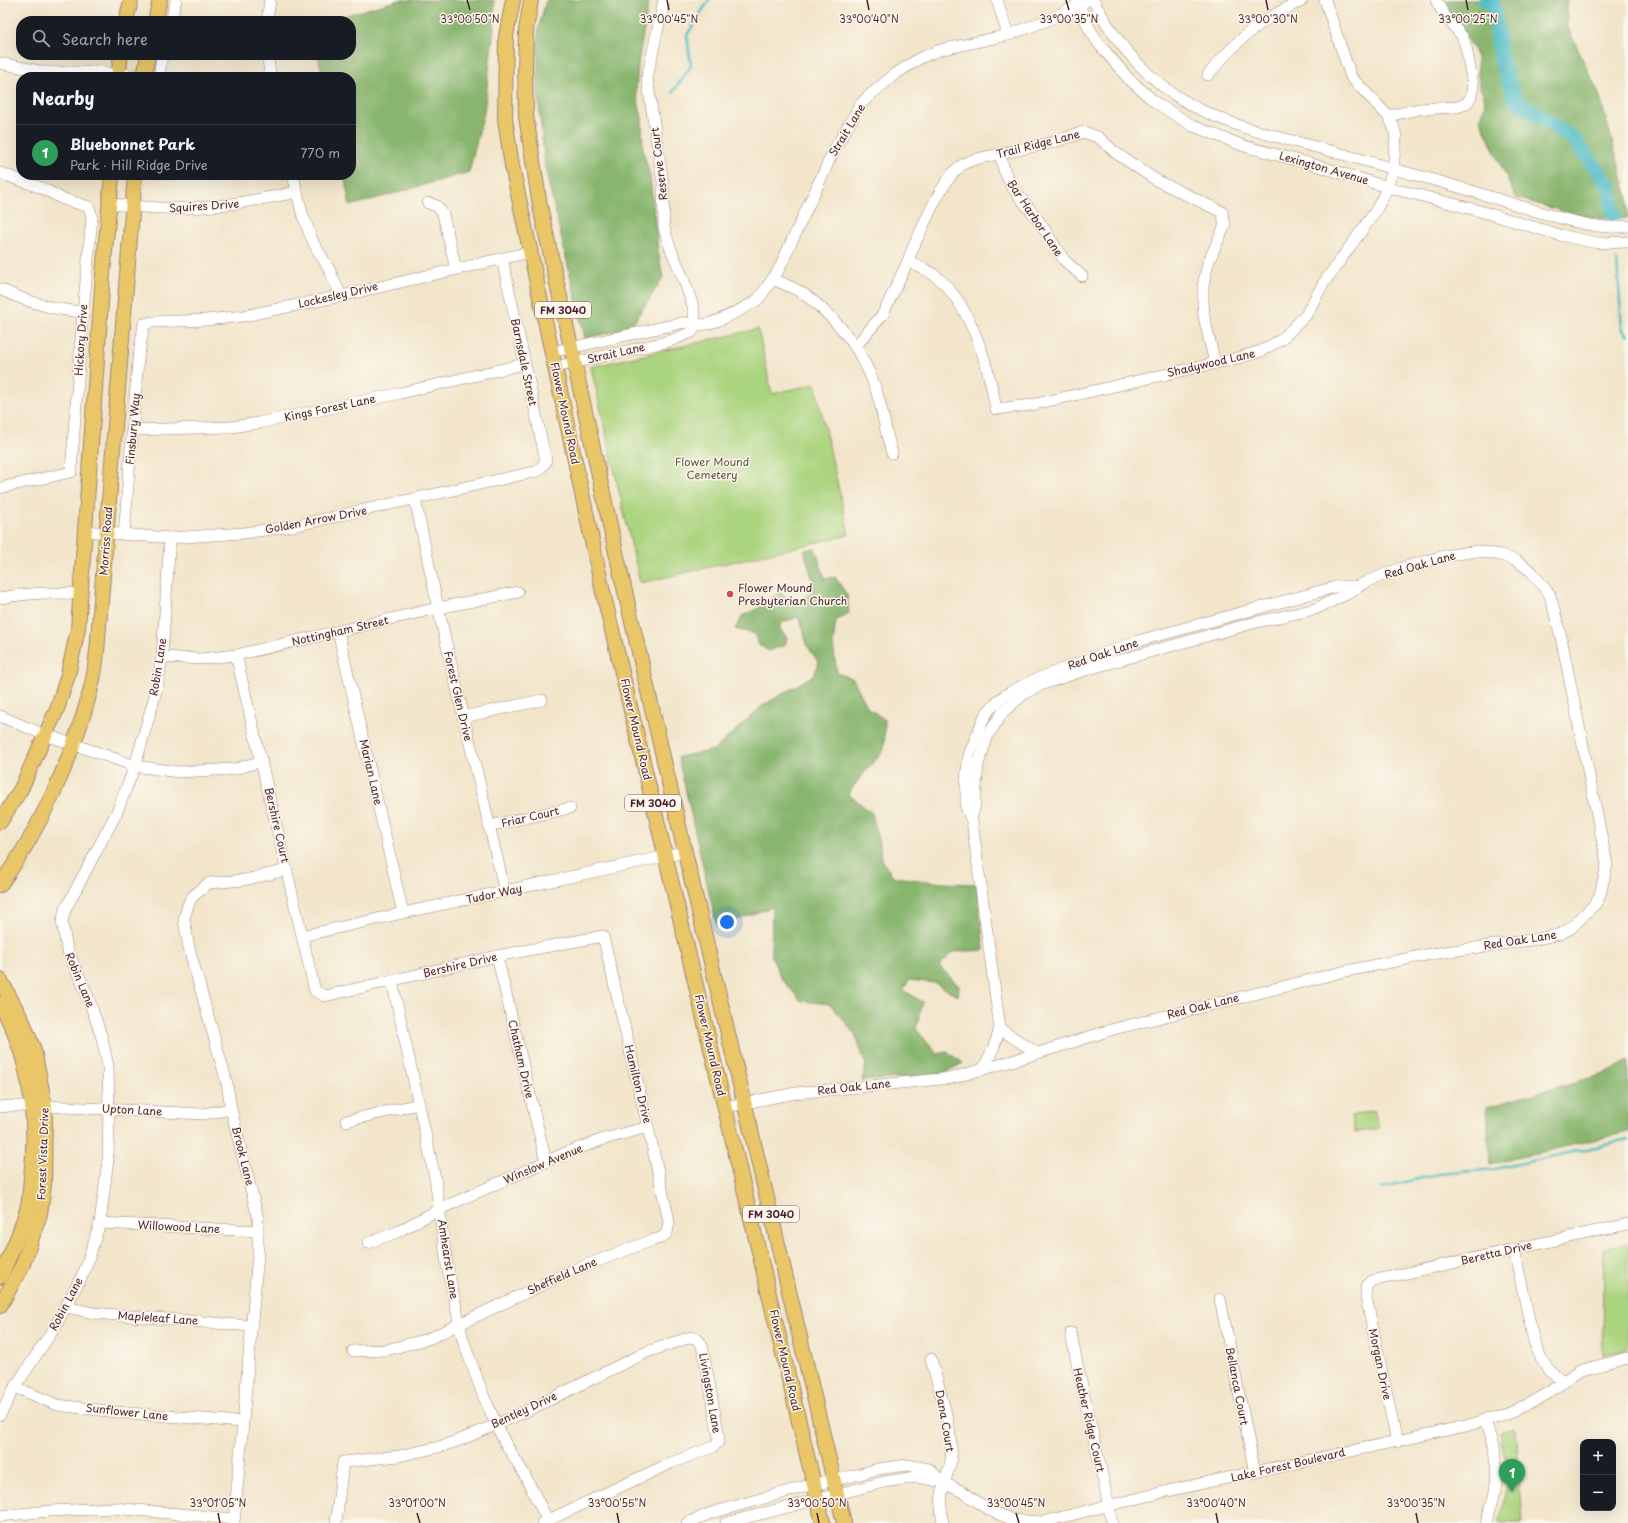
<!DOCTYPE html>
<meta charset="utf-8">
<style>
body{margin:0;font-family:"Playpen Sans",sans-serif;background:#20242c;color:#f1f3f6}
.controls{position:absolute;right:12px;bottom:12px;display:grid;overflow:hidden;border-radius:8px;box-shadow:0 4px 16px #0002}
.controls button{width:36px;height:36px;display:grid;place-items:center;padding:0;border:0;border-bottom:1px solid #363941;background:#171b24;color:#f1f3f6;font:20px sans-serif}
.you{position:absolute;left:727px;top:922px;width:14px;height:14px;margin:-10px;border:3px solid #fff;border-radius:50%;background:#1a73e8;box-shadow:0 0 0 6px #1a73e833}
.badge{display:grid;place-items:center;width:26px;height:26px;border-radius:50%;background:#7c3aed;color:#fff;font-size:13px;font-weight:700}
.pin{position:absolute;translate:-50% -33px;filter:drop-shadow(0 1px 2px #0008)}
.pin::after{content:'';position:absolute;top:21px;width:14px;height:12px;background:inherit;clip-path:polygon(0 0,100% 0,50% 100%)}
.list{margin:0;padding:0;list-style:none}
h2{display:flex;justify-content:space-between;align-items:center;height:52px;margin:0;padding:0 16px;font-size:17px}
h2 small{font-size:13px;font-weight:400;color:#9ea1a6}
.list li{display:grid;grid-template-columns:26px 1fr auto;gap:12px;align-items:center;box-sizing:border-box;height:56px;padding:0 16px;border-top:1px solid #363941}
.list b{display:block;font-size:15px;white-space:nowrap}
.list p{margin:0;font-size:13px;white-space:nowrap;color:#9ea1a6}
.list em{font-size:13px;font-style:normal;color:#9ea1a6}
.icon{flex:none;width:22px;height:22px;fill:none;stroke:currentColor;stroke-width:2;stroke-linecap:round;stroke-linejoin:round}
.map{position:relative;flex:none;width:1628px;height:1523px;overflow:hidden}
.search{position:absolute;background:#171b24;box-shadow:0 4px 16px #0002;left:16px;top:16px;width:340px;height:44px;display:flex;align-items:center;gap:10px;box-sizing:border-box;padding:0 14px;border-radius:16px;color:#9ea1a6;font-size:15px}
.panel{position:absolute;background:#171b24;box-shadow:0 4px 16px #0002;left:16px;top:72px;width:340px;height:108px;border-radius:16px}
.map>svg:first-child{display:block}
.green{fill:#abd47f;stroke:#7a7a55}
.forest{fill:#88b66e;stroke:#696a4c}
.lines{fill:none;stroke-linecap:round;stroke-linejoin:round}
.stream{stroke:#4dbbc5;stroke-width:2.5}
.river{stroke:#4dbbc5;stroke-width:15}
.minor-casing{stroke:#9e827a;stroke-width:12}
.major-casing{stroke:#9e827a;stroke-width:16}
.minor{stroke:#fff;stroke-width:11}
.major{stroke:#e9c769;stroke-width:14}
.ticks{fill:none;stroke:#4a1f2b;stroke-width:1.5}
.poi-dot{fill:#d1495b;stroke:#fbf7ec;stroke-width:1.5}
.labels{text-anchor:middle;stroke-width:3;stroke-linejoin:round;paint-order:stroke}
.shield{fill:#fbf7ec;stroke:#7f6065;stroke-width:1}
.shield-label{font-size:10px;font-weight:bold;fill:#4a1f2b}
.street-label{font-size:11px;fill:#4a1f2b;stroke:#fbf7ec}
.park-label{font-size:11px;fill:#675544;stroke:#fbf7ec}
.poi-label{font-size:11px;fill:#4a1f2b;stroke:#fbf7ec;text-anchor:start}
.ticks-label{font-size:10px;text-anchor:middle;fill:#4a1f2b;stroke:#fbf7ec;stroke-width:3;stroke-linejoin:round;paint-order:stroke}
</style>
<div class="map">
<svg width="1628" height="1523" viewBox="0 0 1628 1523">
<rect width="100%" height="100%" fill="#fbf7ec"/>
<filter id="ink" filterUnits="userSpaceOnUse"><feTurbulence type="fractalNoise" baseFrequency=".025" numOctaves="2"/><feDisplacementMap in="SourceGraphic" scale="8" xChannelSelector="R" yChannelSelector="G"/><feConvolveMatrix kernelMatrix="1 2 1 2 8 2 1 2 1" color-interpolation-filters="sRGB"/></filter>
<filter id="wash" filterUnits="userSpaceOnUse"><feTurbulence type="fractalNoise" baseFrequency=".012" numOctaves="4" result="noise"/><feDisplacementMap in="SourceGraphic" scale="16" xChannelSelector="R" yChannelSelector="G"/><feGaussianBlur stdDeviation="0.9" result="paint"/><feColorMatrix in="noise" values="0 0 0 0 0 0 0 0 0 0 0 0 0 0 0 0 0 1.4 0 .05"/><feComposite in="paint" operator="in"/></filter>
<g filter="url(#wash)">
<rect width="100%" height="100%" fill="#f2e5ca"/>
<g class="green">
<path d="M758,329L772,394L815,384L849,535L640,583L591,367Z"/>
<path d="M1374,1110L1379,1128L1355,1133L1351,1116Z"/>
<path d="M1628,1243V1349L1603,1355L1604,1249Z"/>
<path d="M1515,1429L1522,1523H1497L1502,1509L1508,1475L1500,1433Z"/>
</g>
<g class="forest">
<path d="M399,0H494L495,19L484,112L469,172L350,206L344,175H351V77H323L318,55H351V21H326Z"/>
<path d="M546,0H649L638,64L636,92L642,118L643,150L650,176L658,250L663,278L630,328L585,338L545,168L538,93V30Z"/>
<path d="M1442,0H1567V26L1599,94L1628,198V218L1607,219L1577,215L1516,198L1480,120C1485,108 1488,97 1479,87L1477,58L1472,46Z"/>
<path d="M815,548L825,579L835,577L847,595L849,613L836,620L833,645L837,673L853,679L868,708L885,720L884,750L862,775L848,794L872,813L883,863L894,877L942,883L977,884L984,950L953,952L939,966L959,986L958,996L935,983L909,980L903,990L923,1002L916,1029L937,1054L947,1052L963,1063L940,1075L862,1081L866,1065L855,1034L830,1004L801,1001L781,978L771,955L772,907L717,927L678,757L714,750L761,707L814,675L819,663L806,644L804,630L798,617L783,622L779,628L787,638L785,645L768,651L757,643L756,634L735,629L742,616L759,608L780,592L792,604L813,592V581L804,550Z"/>
<path d="M1628,1060V1132L1490,1164L1487,1107L1604,1074Z"/>
</g>
<g class="lines">
<g class="stream">
<path d="M673,92L691,66L687,35L709,0"/>
<path d="M1617,260L1622,329L1628,335"/>
<path d="M1380,1188L1439,1174L1495,1169L1628,1140"/>
</g>
<path class="river" d="M1486,0L1493,4L1501,60L1515,99L1574,140L1610,186L1613,214"/>
</g>
</g>
<g filter="url(#ink)">
<g class="lines">
<defs>
<g id="minor">
<path d="M664,0L647,78L663,183L664,227L668,242L685,283L693,306L696,326"/>
<path d="M997,0L1008,35"/>
<path d="M1077,0L1089,28L1099,44L1128,78L1156,103L1193,126L1244,146L1315,165L1387,187L1473,209L1560,235L1597,243L1628,242"/>
<path d="M1093,0C1116,44 1149,82 1193,106C1231,126 1274,136 1316,147C1358,158 1399,171 1441,182C1481,193 1520,207 1560,218C1582,223 1604,230 1628,226"/>
<path d="M171,21L176,0"/>
<path d="M267,21L270,0"/>
<path d="M267,55L271,77"/>
<path d="M0,63L44,72H96L144,76"/>
<path d="M1208,75C1226,53 1245,33 1269,18C1280,11 1291,6 1302,0"/>
<path d="M159,77L162,55"/>
<path d="M1388,116L1419,109L1457,107L1466,104L1471,97L1473,85L1466,47L1462,36L1444,15L1436,0"/>
<path d="M1000,154L1004,170L1012,187L1038,220L1064,260L1082,276"/>
<path d="M0,173L42,188L63,199L89,207L92,217L83,312L71,472L0,488"/>
<path d="M293,175L302,213L308,229L314,244L329,269L341,296"/>
<path d="M428,203L437,206L443,214L456,269"/>
<path d="M110,204C137,206 163,210 190,208C227,206 262,199 297,192"/>
<path d="M908,261C916,265 925,269 933,274C970,301 989,366 996,409L1031,405L1238,358L1261,351L1282,339L1306,315L1323,284L1375,212L1385,193L1393,170L1396,136L1393,125L1388,116L1351,77L1325,0"/>
<path d="M773,279C784,284 798,289 808,297C839,321 864,353 876,390C883,410 885,432 892,453"/>
<path d="M0,289C27,302 53,310 83,312"/>
<path d="M855,347L883,314L908,261L912,250C923,227 939,186 957,169C962,164 969,161 976,159L1054,142L1083,132L1098,137L1116,153L1156,180L1222,212L1225,225L1208,263L1203,286V302L1204,317L1215,363"/>
<path d="M552,352L681,323C690,322 691,325 697,325C714,326 742,309 756,301L760,297L778,271L835,148L861,104L869,96L894,75L920,58L940,50L1008,35L1048,20L1088,0"/>
<path d="M555,367L670,341L692,332L696,326"/>
<path d="M133,430L231,427L258,423L401,393L524,364"/>
<path d="M415,499L438,608L505,892"/>
<path d="M84,531L170,538L244,533L293,526L538,471L546,461L502,258"/>
<path d="M124,535L138,360L144,324L152,322L206,320L244,316L341,296L530,252"/>
<path d="M0,598C27,593 52,592 80,594"/>
<path d="M338,631L403,913"/>
<path d="M236,655L315,991L325,996L497,956L603,936L648,1127L669,1221L667,1233L661,1238L650,1241L571,1271L428,1339L386,1350L353,1351"/>
<path d="M162,657L200,659L236,655L438,608L518,592"/>
<path d="M0,716L45,735L73,744L135,766L178,772L235,769L262,761"/>
<path d="M463,717L542,700"/>
<path d="M489,826L570,808"/>
<path d="M302,936L403,913L685,852"/>
<path d="M497,956L546,1162"/>
<path d="M392,981L435,1178L447,1265L463,1340L483,1395L504,1441L523,1472L549,1523"/>
<path d="M1000,1029L1037,1053"/>
<path d="M983,1069L993,1049L1000,1029L972,821L966,807V779L969,755L983,720L988,711L1003,697L1012,691L1034,680L1138,641L1339,586H1359"/>
<path d="M0,1107L9,1106H45L203,1114L231,1109"/>
<path d="M725,1107L796,1093L952,1078L1019,1059L1114,1029L1346,971L1431,954L1538,939L1560,934L1571,928L1596,903L1600,895L1607,864L1561,637L1550,595L1531,571L1517,561L1501,555L1477,551L1444,556L1402,568L1368,581L1359,586L1353,591L1315,609L1253,623L1085,670L1043,684L1025,693L1003,712L988,735L978,764L974,810L971,817"/>
<path d="M346,1121L419,1104"/>
<path d="M100,1223L258,1231"/>
<path d="M368,1243L397,1232L440,1209L563,1154L604,1139L648,1127"/>
<path d="M1514,1249L1534,1342L1541,1358L1551,1372L1563,1381"/>
<path d="M1220,1299L1255,1473"/>
<path d="M66,1307L93,1313L251,1326"/>
<path d="M1071,1333C1083,1397 1100,1459 1112,1523"/>
<path d="M931,1359C938,1386 954,1432 951,1459C951,1466 947,1474 945,1480C941,1494 940,1510 943,1523"/>
<path d="M15,1387L57,1405L116,1412L242,1422"/>
<path d="M0,1415L15,1387L55,1327L85,1270L100,1223L108,1159L109,1109L108,1066L102,1038L87,994L67,949L62,922L65,910L116,814L135,766L157,688L162,657L170,538"/>
<path d="M1485,1420C1492,1442 1500,1467 1495,1490C1493,1501 1489,1512 1486,1523"/>
<path d="M1397,1442L1366,1297V1286L1371,1281L1628,1224"/>
<path d="M0,1516L50,1511L114,1508L234,1519"/>
<path d="M234,1523L258,1254V1218L231,1109L227,1083L189,948L184,919L188,905L192,897L209,883L244,880L287,870"/>
<path d="M336,1523L343,1462L399,1456L439,1447L460,1440L516,1416L647,1352L691,1337L697,1339L702,1345L719,1437L718,1442L713,1447L671,1463L542,1523"/>
<path d="M687,1523L711,1513L814,1484L852,1476L878,1469L907,1465L929,1469L944,1483L963,1492L989,1510L1013,1520L1042,1522L1172,1490L1466,1426L1502,1415L1529,1404L1547,1394L1563,1381L1582,1370L1628,1358"/>
<path d="M726,1523L884,1482L916,1477L944,1482"/>
</g>
<g id="major">
<path d="M513,0L506,36L505,119L512,166L603,592L823,1523"/>
<path d="M531,0L526,30L525,69L526,116L540,206L615,548L685,852L844,1523"/>
<path d="M126,21L131,0"/>
<path d="M155,21L160,0"/>
<path d="M118,77L121,55"/>
<path d="M144,77L148,55"/>
<path d="M0,822L21,789L57,709L68,675L78,629L103,274L112,175"/>
<path d="M0,885C40,830 72,759 90,692C98,663 98,631 101,601L135,175"/>
<path d="M0,979L23,1022L34,1050L45,1106L44,1184L40,1214L23,1264L0,1306"/>
<path d="M0,1003C30,1057 38,1118 31,1178C30,1187 30,1197 28,1205C22,1230 11,1254 0,1277"/>
</g>
</defs>
<use href="#minor" class="minor-casing"/>
<use href="#major" class="major-casing"/>
<use href="#minor" class="minor"/>
<use href="#major" class="major"/>
</g>
</g>
<path class="ticks" d="M467,0L470,10M667,0L669,10M867,0L869,10M1066,0L1069,10M1266,0L1268,10M1466,0L1468,10M218,1513L220,1523M417,1513L420,1523M617,1513L619,1523M817,1513L819,1523M1016,1513L1019,1523M1216,1513L1218,1523M1416,1513L1418,1523"/>
<circle class="poi-dot" cx="730" cy="594" r="4"/>
<g class="labels">
<g class="shield">
<rect x="535" y="302" width="56" height="16" rx="3"/>
<rect x="625" y="795" width="56" height="16" rx="3"/>
<rect x="743" y="1206" width="56" height="16" rx="3"/>
</g>
<g class="shield-label">
<text x="563" y="314">FM 3040</text>
<text x="653" y="807">FM 3040</text>
<text x="771" y="1218">FM 3040</text>
</g>
<g class="street-label">
<text transform="translate(847 130) rotate(-59)" y="4">Strait Lane</text>
<text transform="translate(1038 144) rotate(-14)" y="4">Trail Ridge Lane</text>
<text transform="translate(659 164) rotate(-97)" y="4">Reserve Court</text>
<text transform="translate(1324 168) rotate(16)" y="4">Lexington Avenue</text>
<text transform="translate(204 206) rotate(-4)" y="4">Squires Drive</text>
<text transform="translate(1035 218) rotate(56)" y="4">Bar Harbor Lane</text>
<text transform="translate(338 295) rotate(-13)" y="4">Lockesley Drive</text>
<text transform="translate(81 340) rotate(-86)" y="4">Hickory Drive</text>
<text transform="translate(616 353) rotate(-13)" y="4">Strait Lane</text>
<text transform="translate(524 362) rotate(78)" y="4">Barnsdale Street</text>
<text transform="translate(1211 363) rotate(-13)" y="4">Shadywood Lane</text>
<text transform="translate(330 408) rotate(-12)" y="4">Kings Forest Lane</text>
<text transform="translate(565 413) rotate(78)" y="4">Flower Mound Road</text>
<text transform="translate(133 429) rotate(-85)" y="4">Finsbury Way</text>
<text transform="translate(316 520) rotate(-11)" y="4">Golden Arrow Drive</text>
<text transform="translate(106 541) rotate(-86)" y="4">Morriss Road</text>
<text transform="translate(1420 565) rotate(-16)" y="4">Red Oak Lane</text>
<text transform="translate(340 631) rotate(-13)" y="4">Nottingham Street</text>
<text transform="translate(1103 654) rotate(-19)" y="4">Red Oak Lane</text>
<text transform="translate(158 667) rotate(-81)" y="4">Robin Lane</text>
<text transform="translate(458 696) rotate(77)" y="4">Forest Glen Drive</text>
<text transform="translate(636 729) rotate(77)" y="4">Flower Mound Road</text>
<text transform="translate(371 772) rotate(77)" y="4">Marian Lane</text>
<text transform="translate(530 817) rotate(-13)" y="4">Friar Court</text>
<text transform="translate(277 825) rotate(77)" y="4">Bershire Court</text>
<text transform="translate(494 894) rotate(-12)" y="4">Tudor Way</text>
<text transform="translate(1520 940) rotate(-9)" y="4">Red Oak Lane</text>
<text transform="translate(460 965) rotate(-13)" y="4">Bershire Drive</text>
<text transform="translate(80 980) rotate(67)" y="4">Robin Lane</text>
<text transform="translate(1203 1006) rotate(-14)" y="4">Red Oak Lane</text>
<text transform="translate(710 1045) rotate(77)" y="4">Flower Mound Road</text>
<text transform="translate(521 1059) rotate(77)" y="4">Chatham Drive</text>
<text transform="translate(638 1084) rotate(76)" y="4">Hamilton Drive</text>
<text transform="translate(854 1087) rotate(-6)" y="4">Red Oak Lane</text>
<text transform="translate(132 1110) rotate(3)" y="4">Upton Lane</text>
<text transform="translate(43 1154) rotate(-88)" y="4">Forest Vista Drive</text>
<text transform="translate(243 1156) rotate(76)" y="4">Brook Lane</text>
<text transform="translate(543 1164) rotate(-23)" y="4">Winslow Avenue</text>
<text transform="translate(179 1227) rotate(3)" y="4">Willowood Lane</text>
<text transform="translate(1496 1253) rotate(-13)" y="4">Beretta Drive</text>
<text transform="translate(448 1259) rotate(81)" y="4">Amhearst Lane</text>
<text transform="translate(562 1276) rotate(-24)" y="4">Sheffield Lane</text>
<text transform="translate(66 1304) rotate(-62)" y="4">Robin Lane</text>
<text transform="translate(158 1318) rotate(4)" y="4">Mapleleaf Lane</text>
<text transform="translate(785 1360) rotate(77)" y="4">Flower Mound Road</text>
<text transform="translate(1380 1364) rotate(78)" y="4">Morgan Drive</text>
<text transform="translate(1237 1386) rotate(79)" y="4">Bellanca Court</text>
<text transform="translate(710 1393) rotate(80)" y="4">Livingston Lane</text>
<text transform="translate(524 1410) rotate(-25)" y="4">Bentley Drive</text>
<text transform="translate(127 1412) rotate(6)" y="4">Sunflower Lane</text>
<text transform="translate(1089 1420) rotate(77)" y="4">Heather Ridge Court</text>
<text transform="translate(945 1421) rotate(80)" y="4">Dana Court</text>
<text transform="translate(1288 1465) rotate(-13)" y="4">Lake Forest Boulevard</text>
</g>
<g class="park-label">
<text x="712" y="466">Flower Mound<tspan x="712" dy="13">Cemetery</tspan></text>
</g>
<g class="poi-label">
<text x="738" y="592">Flower Mound<tspan x="738" dy="13">Presbyterian Church</tspan></text>
</g>
</g>
<g class="ticks-label">
<text x="470" y="23">33°00'50"N</text>
<text x="669" y="23">33°00'45"N</text>
<text x="869" y="23">33°00'40"N</text>
<text x="1069" y="23">33°00'35"N</text>
<text x="1268" y="23">33°00'30"N</text>
<text x="1468" y="23">33°00'25"N</text>
<text x="218" y="1507">33°01'05"N</text>
<text x="417" y="1507">33°01'00"N</text>
<text x="617" y="1507">33°00'55"N</text>
<text x="817" y="1507">33°00'50"N</text>
<text x="1016" y="1507">33°00'45"N</text>
<text x="1216" y="1507">33°00'40"N</text>
<text x="1416" y="1507">33°00'35"N</text>
</g>
</svg>
<div class="controls">
<button>+</button>
<button>−</button>
</div>
<div class="you"></div>
<div class="pin badge" style="left:1512px;top:1492px;background:#2e9e5b">1</div>
<div class="search"><svg class="icon" aria-label="search" viewBox="0 0 24 24"><circle cx="10" cy="10" r="6"/><path d="M15 15l6 6"/></svg>Search here</div>
<section class="panel">
<h2>Nearby<small></small></h2>
<ul class="list">
<li><span class="badge" style="background:#2e9e5b">1</span><div><b>Bluebonnet Park</b><p>Park · Hill Ridge Drive</p></div><em>770 m</em></li>
</ul>
</section>
</div>
